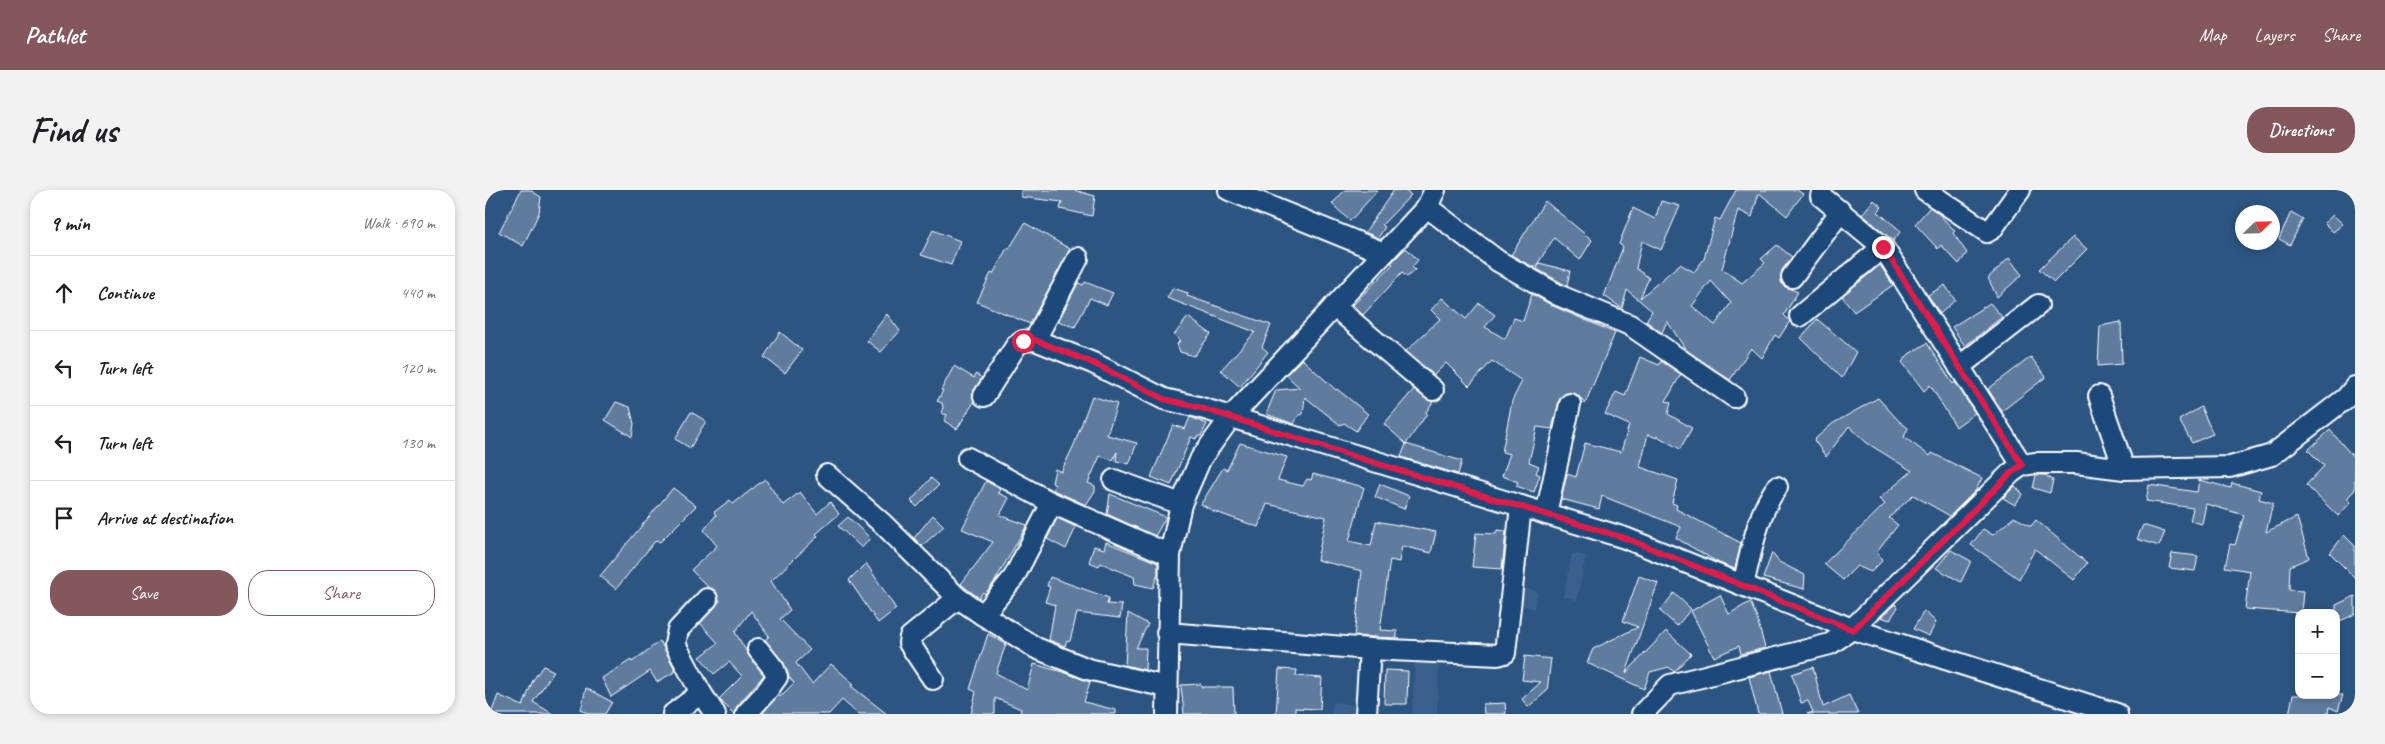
<!DOCTYPE html>
<meta charset="utf-8">
<style>
body{margin:0;font-family:Caveat,sans-serif;background:#f2f2f2;color:#202124}
.controls{position:absolute;right:15px;bottom:15px;display:grid;overflow:hidden;border-radius:10px;box-shadow:0 2px 8px #0003}
.controls button{width:45px;height:45px;display:grid;place-items:center;padding:0;border:0;border-bottom:1px solid #e0e0e0;background:#fff;color:#202124;font:25px sans-serif}
.compass{position:absolute;left:1750px;top:15px;width:45px;height:45px;border-radius:50%;background:#fff;box-shadow:0 2px 8px #0003;rotate:67deg}
.stop{position:absolute;width:15px;height:15px;margin:-11px;border:4px solid #e11d48;border-radius:50%;background:#fff}
.stop.end{background:#e11d48;border-color:#fff;box-shadow:0 1px 5px #0008}
.list{margin:0;padding:0;list-style:none}
h2{display:flex;justify-content:space-between;align-items:center;height:65px;margin:0;padding:0 20px;font-size:21px}
h2 small{font-size:16px;font-weight:400;color:#757577}
.list li{display:grid;grid-template-columns:32px 1fr auto;gap:15px;align-items:center;box-sizing:border-box;height:75px;padding:0 20px;border-top:1px solid #e0e0e0}
.list b{display:block;font-size:19px;white-space:nowrap}
.list em{font-size:16px;font-style:normal;color:#757577}
.actions{display:flex;gap:10px;padding:15px 20px}
.actions a{flex:1;padding:11px 0;border:1px solid #84575d;border-radius:20px;text-align:center;font-size:18px;color:#84575d}
.actions .main{background:#84575d;color:#fff}
.icon{flex:none;width:28px;height:28px;fill:none;stroke:currentColor;stroke-width:2;stroke-linecap:round;stroke-linejoin:round}
.map{position:relative;flex:none;width:1870px;height:524px;overflow:hidden;border-radius:20px}
header{display:flex;align-items:center;gap:30px;box-sizing:border-box;height:70px;padding:0 25px;background:#84575d;color:#fff}
header strong{font-size:24px}
nav{display:flex;gap:28px;margin-inline-start:auto;font-size:18px}
.intro{display:flex;align-items:center;justify-content:space-between;box-sizing:border-box;height:120px;padding:0 30px}
h1{margin:0;font-size:35px}
.button{padding:12px 22px;border-radius:20px;background:#84575d;color:#fff;font-size:18px;font-weight:700}
main{display:flex;gap:30px;padding:0 30px}
aside{flex:1;background:#fff;border-radius:20px;box-shadow:0 2px 8px #0003}
.map>svg:first-child{display:block}
.built{fill:#3b618b}
.building{fill:#5e7c9f;stroke:#fff;fill-rule:evenodd}
.lines{fill:none;stroke-linecap:round;stroke-linejoin:round}
.minor-casing{stroke:#fff;stroke-width:24}
.minor{stroke:#1f4a7a;stroke-width:20}
.route{stroke:#e11d48;stroke-width:6}
</style>
<header>
<strong>Pathlet</strong>
<nav><a>Map</a><a>Layers</a><a>Share</a></nav>
</header>
<div class="intro"><h1>Find us</h1><a class="button">Directions</a></div>
<main>
<aside>
<h2>9 min<small>Walk · 690 m</small></h2>
<ul class="list">
<li><svg class="icon" aria-label="ahead" viewBox="0 0 24 24"><path d="M12 20V5M6 11l6-6 6 6"/></svg><div><b>Continue</b></div><em>440 m</em></li>
<li><svg class="icon" aria-label="left" viewBox="0 0 24 24"><path d="M17 20v-9H6M10 6l-5 5 5 5"/></svg><div><b>Turn left</b></div><em>120 m</em></li>
<li><svg class="icon" aria-label="left" viewBox="0 0 24 24"><path d="M17 20v-9H6M10 6l-5 5 5 5"/></svg><div><b>Turn left</b></div><em>130 m</em></li>
<li><svg class="icon" aria-label="arrive" viewBox="0 0 24 24"><path d="M6 21V4h12l-3 4 3 4H6"/></svg><div><b>Arrive at destination</b></div></li>
</ul>
<div class="actions"><a class="main">Save</a><a>Share</a></div>
</aside>
<div class="map">
<svg width="1870" height="524" viewBox="0 0 1870 524">
<rect width="100%" height="100%" fill="#2c5582"/>
<filter id="ink" filterUnits="userSpaceOnUse"><feTurbulence type="fractalNoise" baseFrequency=".02" numOctaves="2"/><feDisplacementMap in="SourceGraphic" scale="10" xChannelSelector="R" yChannelSelector="G"/><feConvolveMatrix kernelMatrix="1 2 1 2 8 2 1 2 1" color-interpolation-filters="sRGB"/></filter>
<g filter="url(#ink)">
<g class="built">
<path d="M1087,363L1101,366L1092,410L1078,407Z"/>
<path d="M1034,396L1053,402L1049,419L1029,413Z"/>
<path d="M930,473L954,474L952,524H927Z"/>
<path d="M848,512L873,515L872,524H846Z"/>
</g>
<g class="building">
<path d="M36,0H45L56,7L54,23L38,56L14,42Z"/>
<path d="M536,0H589L610,6L607,26L575,19L577,12L536,7Z"/>
<path d="M860,0H893L865,31L847,14Z"/>
<path d="M909,0H919L926,5L897,35L900,37L893,48L880,42Z"/>
<path d="M1251,0H1312L1318,4L1302,26L1274,3L1267,27L1253,20L1237,79L1257,93L1280,73L1276,69L1292,55L1307,67L1297,80L1296,92L1300,97L1313,102L1299,125L1305,131L1294,148L1290,145L1277,168L1266,158L1245,190L1201,160L1182,131L1177,143L1161,131L1167,121L1142,100L1137,118L1119,106L1138,57L1134,54L1148,18L1170,29L1176,11L1195,16L1176,60L1157,51L1151,78L1164,88L1155,108L1195,74L1209,82L1219,69L1230,28L1235,30ZM1226,91L1246,113L1230,135L1207,116Z"/>
<path d="M1389,10L1397,17L1393,22L1416,41L1408,51L1377,24Z"/>
<path d="M1060,11L1107,50L1095,70L1069,48L1050,78L1026,65Z"/>
<path d="M1445,17L1455,25L1470,41L1468,43L1482,63L1474,74L1456,55L1453,59L1430,34Z"/>
<path d="M1806,22L1818,29L1805,55L1794,49Z"/>
<path d="M1848,25L1858,34L1848,42L1839,33Z"/>
<path d="M540,33L585,59L545,134L492,112L506,83L508,84L522,58L524,59Z"/>
<path d="M448,40L475,51L466,75L436,65Z"/>
<path d="M1588,47L1602,59L1569,92L1554,79Z"/>
<path d="M921,58L933,70L927,77L930,80L922,87L917,83L878,125L868,115L908,74L906,73Z"/>
<path d="M1524,68L1537,85L1512,107L1503,88Z"/>
<path d="M1054,73L1085,81L1082,96L1052,79Z"/>
<path d="M1395,75L1408,95L1369,122L1357,106Z"/>
<path d="M600,92L628,103L622,115L605,108L590,137L573,132L593,93L598,95Z"/>
<path d="M1460,95L1470,110L1455,124L1443,105Z"/>
<path d="M688,98L703,103L702,106L786,135L777,157L783,162L755,197L736,180L770,142L682,108Z"/>
<path d="M1047,104L1068,116L1130,143L1100,214L1093,205L1081,203L1074,211L1067,239L1052,237L1044,272L1054,276L1051,283L1055,285L1049,302L1031,296L1033,292L1017,286L1025,264L1017,262L1027,211L1037,191L1007,171L984,196L961,173L949,185L921,161L955,129L946,120L957,108L981,129L994,113L1010,125L1000,137L1020,149L1029,128L1038,131Z"/>
<path d="M1505,113L1517,127L1480,156L1467,137Z"/>
<path d="M402,124L415,141L396,162L382,151Z"/>
<path d="M703,127L726,144L709,166L695,162L692,154L695,151L689,145Z"/>
<path d="M1332,129L1371,162L1357,188L1316,148Z"/>
<path d="M1636,132L1637,174L1613,176L1615,136Z"/>
<path d="M295,142L317,160L300,183L279,167Z"/>
<path d="M1442,153L1468,194L1470,192L1490,223L1471,237L1445,195L1439,201L1417,172L1424,164Z"/>
<path d="M1155,167L1174,175L1176,171L1196,184L1181,211L1186,213L1183,224L1207,238L1195,259L1172,246L1171,248L1163,244L1155,277L1193,290L1187,313L1192,315L1191,319L1256,353L1250,379L1234,373L1191,348L1196,337L1117,306L1114,319L1076,309L1082,284L1091,287L1100,253L1136,262L1144,235L1120,224L1131,202L1140,206Z"/>
<path d="M1546,167L1561,187L1517,221L1503,199Z"/>
<path d="M817,169L851,200L852,199L883,224L871,241L859,233L855,235L820,207L818,224L813,226L809,234L781,224L791,200L815,198L801,185Z"/>
<path d="M469,176L489,188L491,184L497,188L489,200V212L472,239L459,231L462,225L456,223L458,217L457,213L452,211L458,201L456,200Z"/>
<path d="M929,199L941,209L948,212L941,222L942,224L921,254L977,271L973,284L916,267L921,254L899,234Z"/>
<path d="M607,206L632,214L622,245L652,253L644,274L631,271L632,262L628,270L615,266L603,293L610,296V301L601,315L568,300L570,295L567,293L570,279L576,282L589,255Z"/>
<path d="M1393,208L1414,231L1423,238L1419,247L1445,266L1447,263L1497,288L1491,300L1465,326L1428,305L1404,328L1413,335L1392,362L1397,371L1386,382L1372,376L1358,390L1339,374L1400,314L1394,309L1427,281L1382,253L1364,236L1341,267L1329,250L1347,234Z"/>
<path d="M131,212L145,217L149,234L147,247L120,230Z"/>
<path d="M1716,217L1728,244L1707,253L1694,230Z"/>
<path d="M206,222L221,231L205,258L190,249Z"/>
<path d="M705,227L722,234L716,246H712L711,249L706,247L686,295L666,287L688,235L700,239Z"/>
<path d="M1845,240L1870,269V300L1862,308L1866,312L1853,326L1821,295L1839,276L1823,260Z"/>
<path d="M755,253L802,267L793,290L818,296L822,289L826,290L828,284L879,297L864,351L886,356L891,331L951,342L946,363L917,356L914,372L905,370L895,440L912,441V448L869,446L877,381L832,370L841,327L782,314L773,337L728,321L716,314L738,278L742,280Z"/>
<path d="M1551,285H1560L1568,290L1565,303L1548,298Z"/>
<path d="M446,288L454,295L432,317L426,311Z"/>
<path d="M280,289L298,315L315,302L332,324L345,312L354,324L331,344L333,346L286,391L305,420L295,429L325,460L311,473L327,494L346,474L369,494L366,496L402,524H373L357,510L344,524H277L293,505L295,507L309,493L304,487L298,472L280,450L284,446L266,421L250,442L264,466L279,485L252,516L249,524L234,509L257,486L244,472L229,484L215,467L233,453L215,433L235,411L230,401L223,397L206,380L232,356L219,340L231,325L229,322L245,310L248,314Z"/>
<path d="M1714,290L1746,298L1747,293L1776,301L1774,309L1788,313L1781,342L1812,327L1824,368L1805,376L1804,400L1818,401L1816,423L1760,419L1765,381L1740,377L1745,354L1750,355L1759,325L1721,314L1717,334L1705,331L1708,318L1661,311L1664,295L1712,302Z"/>
<path d="M501,291L515,299L513,303L524,308L515,325L542,335L510,391L500,404L498,402L494,408L476,394L508,352L477,339Z"/>
<path d="M895,294L924,306L919,319L890,307Z"/>
<path d="M1530,296L1538,304L1530,315L1518,308Z"/>
<path d="M188,298L211,316L175,352L171,350L131,399L115,386Z"/>
<path d="M625,304L681,327L670,346L622,324Z"/>
<path d="M448,325L459,336L437,356L429,348Z"/>
<path d="M363,327L385,348L377,358L353,336Z"/>
<path d="M1529,327L1546,336L1551,330L1602,373L1589,390L1550,359L1534,389L1486,355L1498,339L1508,345Z"/>
<path d="M572,328L591,337L581,359L562,349Z"/>
<path d="M1658,335L1680,342L1674,356L1652,349Z"/>
<path d="M1012,340L1021,341L1017,379L987,377L991,343L1011,344Z"/>
<path d="M1859,345L1870,356V388L1845,363Z"/>
<path d="M621,352L673,373V383L668,398L650,394L649,387L616,373L614,376L604,372L609,356L619,359Z"/>
<path d="M1466,360L1486,371L1476,392L1451,378Z"/>
<path d="M1287,363L1294,372L1320,385L1319,399L1278,388Z"/>
<path d="M1687,363L1713,366L1710,381L1684,378Z"/>
<path d="M381,373L411,419L393,433L364,390Z"/>
<path d="M1154,386L1173,393L1141,483L1181,441L1206,464L1189,482L1184,477L1165,482L1159,499L1102,473L1108,459L1153,437L1138,431Z"/>
<path d="M565,387L624,408L622,414L637,415L635,428L592,423L585,451L581,452L580,456L564,450L570,415L560,412L565,397L562,396Z"/>
<path d="M1189,403L1206,419L1192,436L1175,421Z"/>
<path d="M1235,405L1244,424L1265,412L1271,425L1280,458L1256,464L1254,456L1229,467L1206,421Z"/>
<path d="M1870,406V424L1851,433V415Z"/>
<path d="M1410,414L1413,417L1405,430L1396,427Z"/>
<path d="M1439,421L1451,432L1444,446L1428,439Z"/>
<path d="M643,423L663,434L651,458H661L660,480L640,475Z"/>
<path d="M503,444L521,454L511,483L542,500L549,474L581,483L605,492L599,512L631,520V524H535L536,519L510,508V524H486L491,502L485,499Z"/>
<path d="M175,451L191,481L172,492L165,481L126,507L117,488L146,470L147,472Z"/>
<path d="M1040,466L1066,469L1062,501L1043,517L1037,509L1056,492L1037,490Z"/>
<path d="M58,476L69,481L48,512L68,524H6L13,505L38,516L48,490Z"/>
<path d="M1328,477L1338,517L1364,505L1373,524H1322L1328,522L1323,511L1316,513L1307,484Z"/>
<path d="M794,479L812,480L811,486L837,488L835,519L810,518V524H791Z"/>
<path d="M900,480L923,481L922,514H899Z"/>
<path d="M1286,481L1297,524H1273L1264,487Z"/>
<path d="M716,494L717,497H748L749,524H699L696,495Z"/>
<path d="M101,498L127,512L120,524H104L96,520Z"/>
<path d="M1808,505H1858L1853,521L1844,517L1843,524H1804Z"/>
<path d="M1020,513L1021,524H999L998,514Z"/>
</g>
<g class="lines">
<defs>
<g id="minor">
<path d="M744,0L899,63"/>
<path d="M1440,0L1502,42L1507,39L1535,0"/>
<path d="M1336,6L1398,57L1537,275"/>
<path d="M942,17L1013,71L1073,105L1145,135L1249,207"/>
<path d="M1307,87L1356,21"/>
<path d="M849,116L948,200"/>
<path d="M1315,126L1398,57"/>
<path d="M550,150L593,68"/>
<path d="M1474,177L1553,115"/>
<path d="M499,206L531,156L538,151L550,150L608,173L679,209L713,217L1140,348L1367,439L1632,524"/>
<path d="M1614,206L1639,279"/>
<path d="M483,268L567,313L685,365"/>
<path d="M342,285L398,334L473,408L498,425L551,458L603,479L682,497"/>
<path d="M629,290L696,314"/>
<path d="M1061,324L1085,214"/>
<path d="M1258,395C1266,363 1272,324 1292,297"/>
<path d="M222,409L193,440L190,454L216,503L230,524"/>
<path d="M498,425L529,387L567,313"/>
<path d="M682,443L885,459L1013,465L1020,463L1036,316"/>
<path d="M448,489L424,453L425,447L473,408"/>
<path d="M188,524L216,503"/>
<path d="M261,524L282,501L292,487L289,479L273,459"/>
<path d="M682,524L685,365L696,314L716,268L746,227L942,17L950,0"/>
<path d="M881,524L885,459"/>
<path d="M1157,524L1185,495L1345,454L1367,439L1526,283L1537,275L1551,273H1591L1639,279L1745,277L1787,265L1861,208L1870,197"/>
</g>
</defs>
<use href="#minor" class="minor-casing"/>
<use href="#minor" class="minor"/>
</g>
</g>
<g class="lines" filter="url(#ink)">
<path class="route" d="M538,151L550,150L608,173L679,209L713,217L897,275L1140,348L1368,440L1526,283L1537,275L1398,57"/>
</g>
</svg>
<div class="controls">
<button>+</button>
<button>−</button>
</div>
<svg class="compass" viewBox="-18 -18 36 36"><path d="M0-13l5 13h-10z" fill="#e53935"/><path d="M0 13l5-13h-10z" fill="#757577"/></svg>
<div class="stop" style="left:538px;top:151px"></div>
<div class="stop end" style="left:1398px;top:57px"></div>
</div>
</main>
